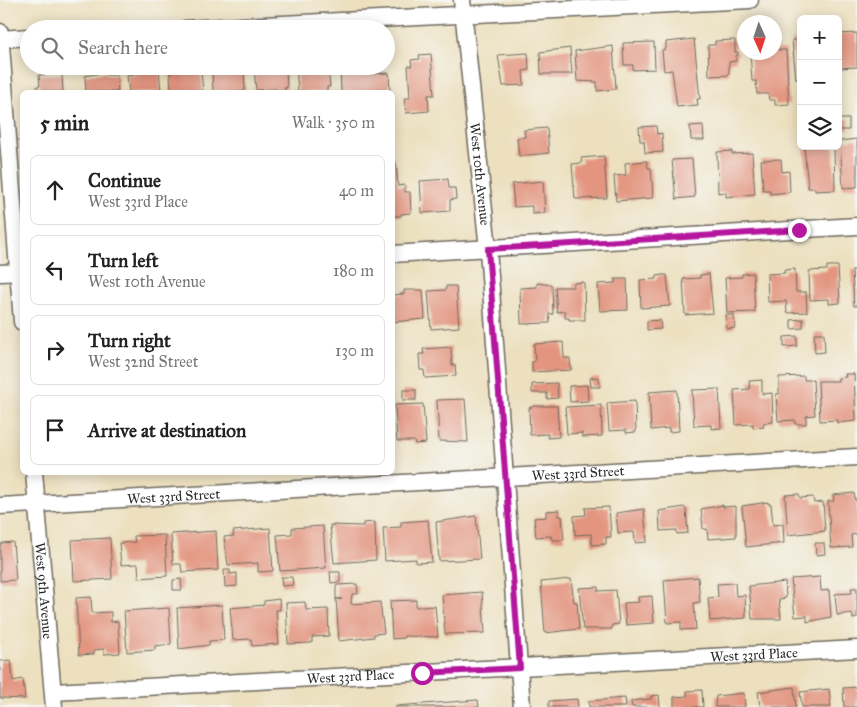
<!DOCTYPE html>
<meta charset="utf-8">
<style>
body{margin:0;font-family:"IM FELL Great Primer",serif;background:#f2f2f2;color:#222}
.controls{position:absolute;right:15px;top:15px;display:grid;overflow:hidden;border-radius:8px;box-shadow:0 2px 12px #0003}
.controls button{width:45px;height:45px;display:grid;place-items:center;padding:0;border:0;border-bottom:1px solid #e0e0e0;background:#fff;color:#222;font:25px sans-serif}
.compass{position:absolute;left:737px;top:15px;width:45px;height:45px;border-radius:50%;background:#fff;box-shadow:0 2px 12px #0003;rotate:177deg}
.stop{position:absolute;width:15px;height:15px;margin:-11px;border:4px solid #b5179e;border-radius:50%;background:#fff}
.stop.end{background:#b5179e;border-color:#fff;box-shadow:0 1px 5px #0008}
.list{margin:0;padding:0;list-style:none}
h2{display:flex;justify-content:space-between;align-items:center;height:65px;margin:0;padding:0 20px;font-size:21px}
h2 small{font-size:16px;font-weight:400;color:#767676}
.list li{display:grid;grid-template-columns:32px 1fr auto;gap:15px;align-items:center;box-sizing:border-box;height:70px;margin:0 10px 10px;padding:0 10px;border:1px solid #e0e0e0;border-radius:8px}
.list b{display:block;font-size:19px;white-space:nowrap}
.list p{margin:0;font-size:16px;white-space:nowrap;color:#767676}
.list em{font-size:16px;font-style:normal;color:#767676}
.icon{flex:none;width:28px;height:28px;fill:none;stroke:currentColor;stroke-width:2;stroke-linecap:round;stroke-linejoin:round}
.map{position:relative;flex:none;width:857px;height:707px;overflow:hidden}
.search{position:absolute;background:#fff;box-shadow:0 2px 12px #0003;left:20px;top:20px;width:375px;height:55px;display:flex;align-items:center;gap:12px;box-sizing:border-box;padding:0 18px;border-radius:28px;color:#767676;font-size:19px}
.panel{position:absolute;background:#fff;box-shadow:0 2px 12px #0003;left:20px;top:90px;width:375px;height:385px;border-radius:8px}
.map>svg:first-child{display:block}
.building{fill:#e39580}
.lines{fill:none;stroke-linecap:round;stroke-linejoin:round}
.minor-casing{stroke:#6f6a5f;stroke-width:19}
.minor{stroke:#fff;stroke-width:16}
.route{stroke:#b5179e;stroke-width:6}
.labels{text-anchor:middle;stroke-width:5;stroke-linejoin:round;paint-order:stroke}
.street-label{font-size:14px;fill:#2b2b2b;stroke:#f6f6f2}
</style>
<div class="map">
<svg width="857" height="707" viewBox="0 0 857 707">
<rect width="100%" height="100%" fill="#f6f6f2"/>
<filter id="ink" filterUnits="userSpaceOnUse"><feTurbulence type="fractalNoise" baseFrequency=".02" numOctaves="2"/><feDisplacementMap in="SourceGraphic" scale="10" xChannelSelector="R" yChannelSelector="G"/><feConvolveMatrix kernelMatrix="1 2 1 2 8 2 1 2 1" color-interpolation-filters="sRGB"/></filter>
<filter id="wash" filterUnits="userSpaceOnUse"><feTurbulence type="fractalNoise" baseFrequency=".0096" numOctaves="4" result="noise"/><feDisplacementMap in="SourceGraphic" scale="20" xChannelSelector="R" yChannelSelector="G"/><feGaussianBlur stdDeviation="1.12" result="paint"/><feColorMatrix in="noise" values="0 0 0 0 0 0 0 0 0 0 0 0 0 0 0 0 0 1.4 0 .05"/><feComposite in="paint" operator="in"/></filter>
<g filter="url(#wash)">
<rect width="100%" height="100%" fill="#ece0bf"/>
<g id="blocks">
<g class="building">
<path d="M857,33V67L838,68V34Z"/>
<path d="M774,36H777L778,50H786L789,104L775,105V100H769L768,94H757L756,81H752L750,52H774Z"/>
<path d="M694,39L700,99H697L698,105L677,107L672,70L664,71L662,50L666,49V42Z"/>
<path d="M735,40V52H738V55L736,56V61L729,62V75L709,76L708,45H715V41Z"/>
<path d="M792,40H801V79H796Z"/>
<path d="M654,42L655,69L633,70V65H624L623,43Z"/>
<path d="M613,46L616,89L597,91V82L577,81L575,51Z"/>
<path d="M570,48L572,74H541L540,52Z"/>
<path d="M528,53L529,70L523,71L524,85L503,86L498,55Z"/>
<path d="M431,54L434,95H428L429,111L406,113L404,98H410L408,66H412L411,60L420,59L419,55Z"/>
<path d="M264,66L286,67L287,88H284L285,92H276V89L256,90L254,69L264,68Z"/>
<path d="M296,66H328L330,87H327V92H298Z"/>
<path d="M340,66H364V74L389,73L390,92H341Z"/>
<path d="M233,68L244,69L245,90L242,92H213L212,71Z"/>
<path d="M159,69L161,92H129L127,76L137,75V71Z"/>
<path d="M191,69V72L201,71L203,92H171L170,73Z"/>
<path d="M106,72V75H117L118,92H86L85,76Z"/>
<path d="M62,74L63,92H37V86H40L39,75Z"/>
<path d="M838,119H849V130H839Z"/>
<path d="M703,125L704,140H691L690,126Z"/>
<path d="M656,126L657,134L662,133L663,152L645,153L644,141H640L639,127Z"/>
<path d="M547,128L549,153L519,156L517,138L525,137L524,130Z"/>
<path d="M857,139V187L843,188L840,141Z"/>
<path d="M804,146H834L835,190L815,191V188H808Z"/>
<path d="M732,151V154L752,153L755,194L726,197V192L718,193L717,152Z"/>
<path d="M604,156L607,198L575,199L572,164L582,163L581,158Z"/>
<path d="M692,159L695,197L676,199L672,160Z"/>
<path d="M781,159L782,172L789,171L790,192L770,194V190H763L761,160Z"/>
<path d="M647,161L648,168H651L653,198L616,201L614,176L626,175L625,163Z"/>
<path d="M392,162H396L398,186L405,185V192H410L411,213L401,214V216H392Z"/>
<path d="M448,179L449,188H455L456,199L450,200V211L422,213L420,181Z"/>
<path d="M543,181L545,213L532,214V206L514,207L512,184Z"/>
<path d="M827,266H838L840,303L829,304V299L810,300L809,271L827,270Z"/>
<path d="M795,269L796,292H806L807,312L787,313L786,301L768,302L767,274L785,273L784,270Z"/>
<path d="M852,270H857V306H854Z"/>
<path d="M753,273L755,312L727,313L725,278L742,277V274Z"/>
<path d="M709,274L713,313L685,315L683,279L700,278V275Z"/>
<path d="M662,275H667L670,306L641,308L640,280L657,279V276Z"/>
<path d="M615,279H627L628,310L600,311L598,284L615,283Z"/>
<path d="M584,282L585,320H569V318H565V311L557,312L555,287H573V283Z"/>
<path d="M537,283L552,285L553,314H549L550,323L521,324L520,288L537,287Z"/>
<path d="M446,286H456L459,327L431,329L428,291L446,290Z"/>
<path d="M404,290H423L425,319L392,322V295L404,294Z"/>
<path d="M726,315H734L735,328L727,329Z"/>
<path d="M803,319V328L791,329V320Z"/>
<path d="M660,320L661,329L647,330V321Z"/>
<path d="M814,333H824L825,352L815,353Z"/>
<path d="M797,336V346L784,347V337Z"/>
<path d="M563,342L564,358H570L571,370L532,372V362L535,361L534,344Z"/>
<path d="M451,347L452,365H455L456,376L425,378L424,370H420L419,354H424L423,349Z"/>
<path d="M845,374H854L856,421L837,423V420L820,421L818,381H838V378L846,377Z"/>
<path d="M804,376V380H813L815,415L806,416V424H795V420L778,421L776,394H779V377Z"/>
<path d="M599,377L600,387H591L590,378Z"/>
<path d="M762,380V394L772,393L773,422L763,423L764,427L753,428V424L736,425L734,390L750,389L749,381Z"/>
<path d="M557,383L558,398L547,399V393H532V384Z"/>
<path d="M587,385L588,401L570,402L569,386Z"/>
<path d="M719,389L721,428L711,429V425L694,426L692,390Z"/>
<rect x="403" y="390" width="13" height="10"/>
<path d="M677,390L679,431L669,432V428L651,430L649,392Z"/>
<path d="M465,399L468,442L439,441L437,400Z"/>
<path d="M635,401L636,432L626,433V430L609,431L607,403Z"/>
<path d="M423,404L426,443L415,444L414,441H397L395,405Z"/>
<path d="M601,405L602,436L582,437V433L567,434L565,407Z"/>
<path d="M534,406H557L559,437L548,438V434L530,435L529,408Z"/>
<path d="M854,493L855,500H857V534L851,535L852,547L831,548L828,501H834L833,495Z"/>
<path d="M799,494L800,498L813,497L814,503L823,502L825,531L788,535L785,495Z"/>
<path d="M768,502V504H771L773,525L783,524L784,543L746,547L742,506Z"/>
<path d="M723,505V507L736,506V537L708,539L707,529H703L701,509Z"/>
<path d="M609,507L611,537H606V544L592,545L591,534L575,535L574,516L586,515L585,508Z"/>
<path d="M684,507L686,509L688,533L677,534L676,530L660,531L659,511Z"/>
<path d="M644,509L647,542L635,543L634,532L618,533L616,513Z"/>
<path d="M559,510V516H562L564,540H552L551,536L536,537L534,518L546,517V511Z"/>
<path d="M476,516L480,559L439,561L436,522Z"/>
<path d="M428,520L432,562L416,563V559L385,561L383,528L401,527V522Z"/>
<path d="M375,522L376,560L334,563L330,525L363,526V523Z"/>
<path d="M323,526L326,568L280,571L277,535L292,534V528Z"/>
<path d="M270,528L273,571L258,572V563L228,565L224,537L234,536L233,531Z"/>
<path d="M216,531L218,570L182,572L181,564H173L171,534Z"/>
<path d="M165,535L167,576L139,578L138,564L121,565L119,543L135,542L134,536Z"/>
<path d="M110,538L112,579L74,581L72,540Z"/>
<path d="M13,542L16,580L0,581V546L2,543Z"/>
<path d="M815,543H824L825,554L816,555Z"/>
<path d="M224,570H230V574L237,573V586L225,587Z"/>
<path d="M330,572H340V582L331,583Z"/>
<path d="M281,577H292L293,585L282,586Z"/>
<path d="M698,577L700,602L694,603L696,629L681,630V622L667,623L664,580Z"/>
<path d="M820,577L821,591L829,590L831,617L807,622V616L795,617L791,579Z"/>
<path d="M181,579L182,590H173V580Z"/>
<path d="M571,579L574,602H577L579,629L545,633L541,582Z"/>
<path d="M785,582L786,598L779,599L781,619H752L749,586Z"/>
<path d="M735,583L736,596L745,595L746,618L710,621L708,598L718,597L717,584Z"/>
<path d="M357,584L358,594H352L351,604L380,602L384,633L374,634V637L339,641L336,599H342H336V585Z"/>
<path d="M598,587V591L616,590L619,624L612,625V629H583L579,588Z"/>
<path d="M851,588H857V618L853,619L852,613L837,615L835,594L852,593Z"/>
<path d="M482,592L485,633L445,634L442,595Z"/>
<path d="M652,596L654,623L626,625L624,603L639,602L638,597Z"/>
<path d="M91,597L92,613L111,612V622L118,621L120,653L104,654V649L94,650V654L79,655L76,598Z"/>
<path d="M279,599L280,610H276L279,644L252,646L251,639L233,640L230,608L264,605V601Z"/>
<path d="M416,600V607L435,606L438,637L404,636V638L392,639L390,601Z"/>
<path d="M305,602L306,610L328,609L329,636L312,637V643L288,644L286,603Z"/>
<path d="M222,605L224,640L209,641V645L179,649L177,608Z"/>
<path d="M169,608L171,644L155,646V650L127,652L124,611Z"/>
<path d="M11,660L13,681L23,679L25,699L0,698V661Z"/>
<path d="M794,687L796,707H760L758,692Z"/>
<path d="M857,687V707H844L843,688Z"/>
<path d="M829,689L831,707H802L800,692Z"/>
<path d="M702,690L703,707H674V697L687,696V691Z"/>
<path d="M744,693L745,707H715L716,696Z"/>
<path d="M659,695L660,707H632L631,701L651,699V696Z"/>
<path d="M625,698L626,707H589V701Z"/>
<path d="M577,699L578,707H549V701Z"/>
<path d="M478,700L479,707H395V706Z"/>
</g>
</g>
</g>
<g filter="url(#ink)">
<use href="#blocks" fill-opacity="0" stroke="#6f6a5f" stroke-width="1"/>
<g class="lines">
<defs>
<g id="minor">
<path id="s1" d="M462,0L488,249L522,707"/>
<path d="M185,29L750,0"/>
<path d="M0,32L22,322"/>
<path d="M0,39L29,37"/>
<path d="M392,254L857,226"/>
<path d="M0,273L22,272"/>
<path id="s2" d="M34,472L54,707"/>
<path id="s3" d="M0,506L857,457"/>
<path id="s4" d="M53,692L857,649"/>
</g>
</defs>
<use href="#minor" class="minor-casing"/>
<use href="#minor" class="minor"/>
</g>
</g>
<g class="lines" filter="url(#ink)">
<path class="route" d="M422,673L520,668L488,249L799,230"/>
</g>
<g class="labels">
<g class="street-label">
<text dy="5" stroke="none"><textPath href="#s1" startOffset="175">West 10th Avenue</textPath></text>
<text dy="5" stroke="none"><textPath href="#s3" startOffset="579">West 33rd Street</textPath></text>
<text dy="5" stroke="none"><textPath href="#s3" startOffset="174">West 33rd Street</textPath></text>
<text dy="5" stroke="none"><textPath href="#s2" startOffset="119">West 9th Avenue</textPath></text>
<text dy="5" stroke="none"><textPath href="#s4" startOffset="702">West 33rd Place</textPath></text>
<text dy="5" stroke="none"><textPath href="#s4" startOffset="298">West 33rd Place</textPath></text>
</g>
</g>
</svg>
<div class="controls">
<button>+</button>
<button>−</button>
<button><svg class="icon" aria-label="layers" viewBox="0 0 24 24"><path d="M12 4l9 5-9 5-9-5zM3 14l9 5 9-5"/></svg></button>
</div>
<svg class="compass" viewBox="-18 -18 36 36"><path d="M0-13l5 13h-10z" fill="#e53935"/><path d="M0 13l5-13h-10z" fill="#767676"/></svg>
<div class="stop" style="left:422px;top:673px"></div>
<div class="stop end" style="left:799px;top:230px"></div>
<div class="search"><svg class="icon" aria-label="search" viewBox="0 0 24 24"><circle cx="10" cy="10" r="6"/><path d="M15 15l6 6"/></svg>Search here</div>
<section class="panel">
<h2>5 min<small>Walk · 350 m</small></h2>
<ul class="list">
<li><svg class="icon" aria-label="ahead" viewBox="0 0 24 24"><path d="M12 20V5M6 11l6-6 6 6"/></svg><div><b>Continue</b><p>West 33rd Place</p></div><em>40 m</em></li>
<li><svg class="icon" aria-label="left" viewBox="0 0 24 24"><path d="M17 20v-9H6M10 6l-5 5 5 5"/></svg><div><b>Turn left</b><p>West 10th Avenue</p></div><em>180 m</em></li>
<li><svg class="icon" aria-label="right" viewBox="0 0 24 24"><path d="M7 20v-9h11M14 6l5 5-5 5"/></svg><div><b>Turn right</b><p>West 32nd Street</p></div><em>130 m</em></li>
<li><svg class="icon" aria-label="arrive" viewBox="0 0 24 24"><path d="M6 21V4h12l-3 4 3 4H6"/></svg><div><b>Arrive at destination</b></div></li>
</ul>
</section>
</div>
